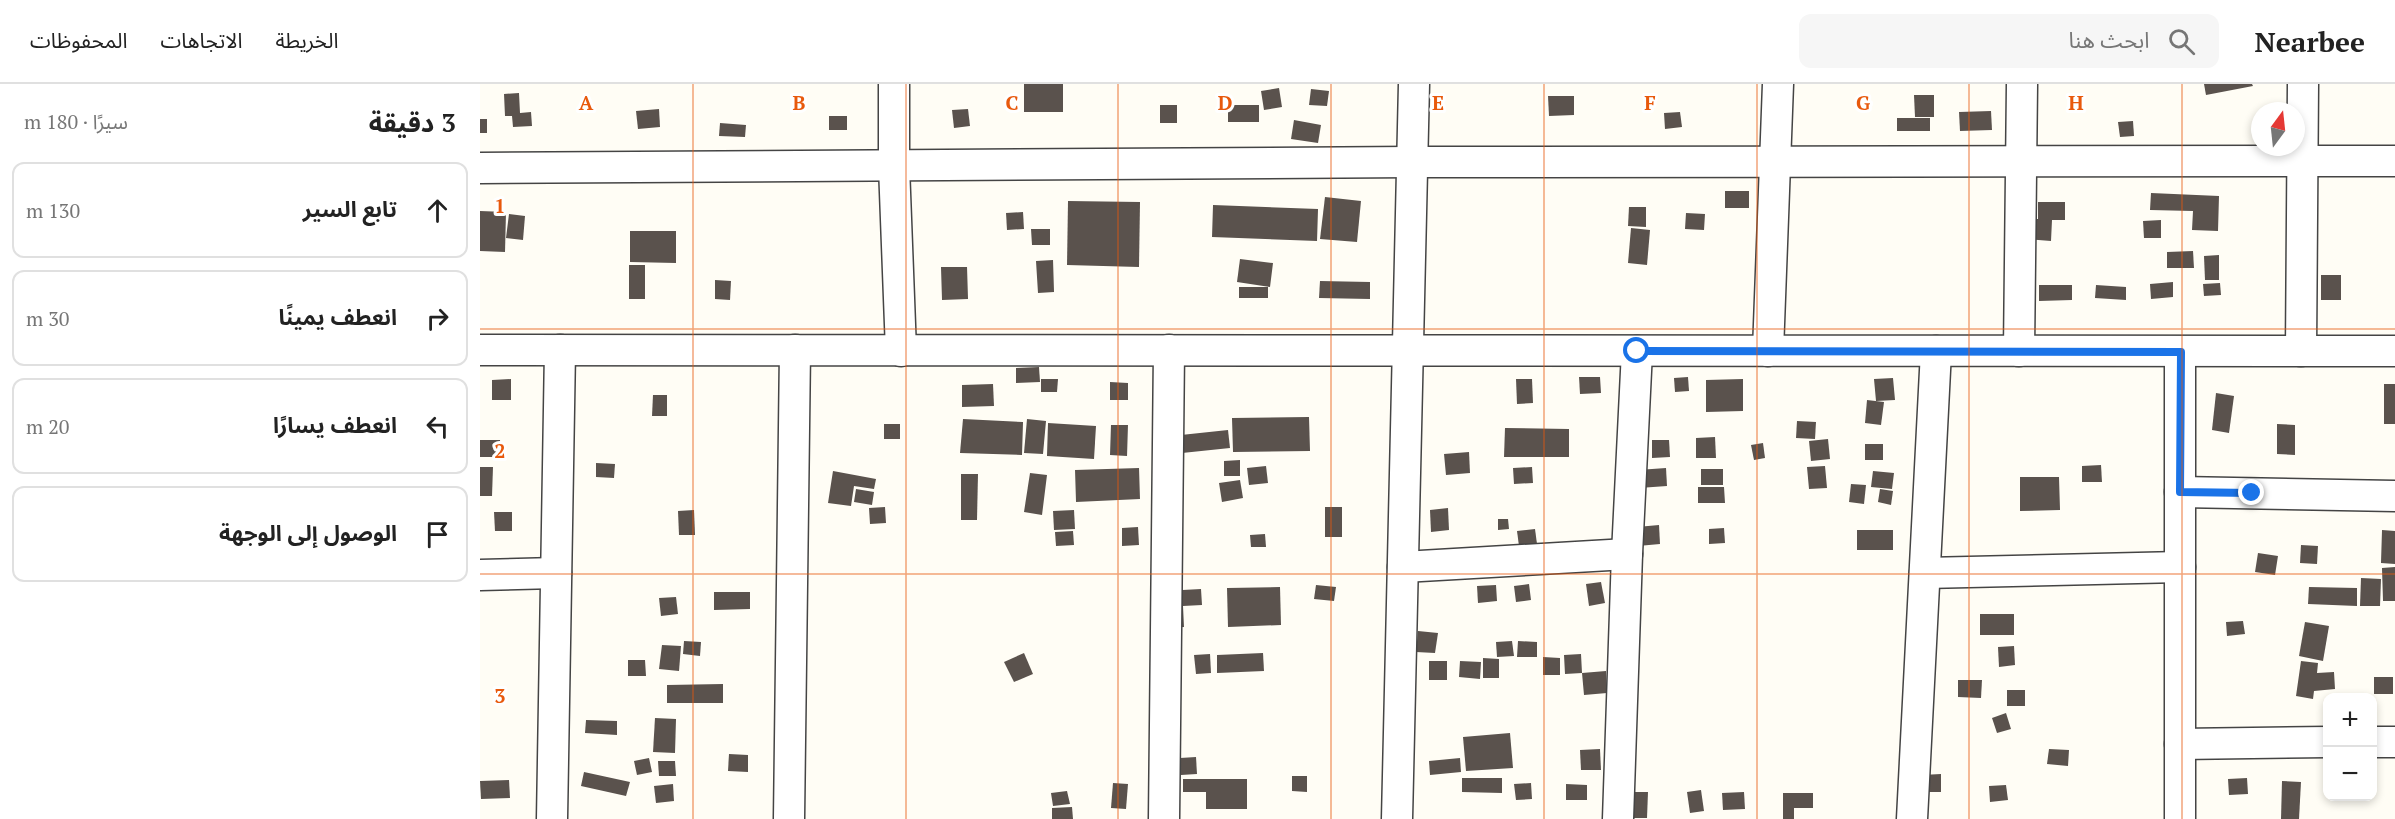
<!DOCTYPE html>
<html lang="ar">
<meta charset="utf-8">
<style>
body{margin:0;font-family:"PT Serif","Noto Sans Arabic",serif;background:#f6f6f6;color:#222;direction:rtl}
.controls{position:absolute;right:18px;bottom:18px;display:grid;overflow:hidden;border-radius:12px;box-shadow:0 3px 9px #0003}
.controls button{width:54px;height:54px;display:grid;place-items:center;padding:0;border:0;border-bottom:2px solid #e0e0e0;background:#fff;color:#222;font:30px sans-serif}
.compass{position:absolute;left:1771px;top:18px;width:54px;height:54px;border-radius:50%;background:#fff;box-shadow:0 3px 9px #0003;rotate:15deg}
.stop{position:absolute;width:18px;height:18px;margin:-14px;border:4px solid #1a73e8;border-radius:50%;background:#fff}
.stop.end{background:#1a73e8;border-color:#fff;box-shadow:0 2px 6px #0008}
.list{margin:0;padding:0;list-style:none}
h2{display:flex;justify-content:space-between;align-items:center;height:78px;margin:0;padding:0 24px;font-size:26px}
h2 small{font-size:20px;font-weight:400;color:#767676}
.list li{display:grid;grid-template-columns:39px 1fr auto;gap:18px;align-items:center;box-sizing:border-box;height:96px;margin:0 12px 12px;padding:0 12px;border:2px solid #e0e0e0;border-radius:12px}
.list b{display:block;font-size:22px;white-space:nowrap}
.list em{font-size:20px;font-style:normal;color:#767676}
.icon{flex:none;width:33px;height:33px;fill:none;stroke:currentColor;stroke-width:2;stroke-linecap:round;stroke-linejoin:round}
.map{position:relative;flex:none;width:1915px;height:735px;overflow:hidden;direction:ltr}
header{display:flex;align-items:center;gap:36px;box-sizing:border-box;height:84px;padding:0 30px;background:#fff;border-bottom:2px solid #e0e0e0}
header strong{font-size:28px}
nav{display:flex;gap:33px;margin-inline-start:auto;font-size:21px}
.search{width:420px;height:54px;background:#f6f6f6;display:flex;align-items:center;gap:15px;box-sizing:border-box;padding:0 21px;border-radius:12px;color:#767676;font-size:22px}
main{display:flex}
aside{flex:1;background:#fff}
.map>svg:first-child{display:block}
.building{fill:#5a524d}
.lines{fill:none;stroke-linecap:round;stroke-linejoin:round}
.street-casing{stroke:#444;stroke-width:33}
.street{stroke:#fff;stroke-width:30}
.route{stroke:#1a73e8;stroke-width:8}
.grid{fill:none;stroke:#e8590c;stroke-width:1.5;stroke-opacity:0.55}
.grid-label{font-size:20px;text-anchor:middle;font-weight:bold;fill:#e8590c;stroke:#fff;stroke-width:6;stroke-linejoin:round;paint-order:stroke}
</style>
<header>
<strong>Nearbee</strong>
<div class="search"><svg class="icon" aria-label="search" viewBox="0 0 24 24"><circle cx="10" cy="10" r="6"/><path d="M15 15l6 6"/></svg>ابحث هنا</div>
<nav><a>الخريطة</a><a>الاتجاهات</a><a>المحفوظات</a></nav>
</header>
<main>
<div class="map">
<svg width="1915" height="735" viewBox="0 0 1915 735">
<rect width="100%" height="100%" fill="#fffdf5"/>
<g class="building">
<rect x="544" y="0" width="39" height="28"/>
<path d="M1724,0H1772L1773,2L1726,11Z"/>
<path d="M799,4L802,23L784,26L781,7Z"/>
<path d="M831,5L849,7L847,22L829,21Z"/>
<path d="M39,9L40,29L51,28L52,42L33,43L32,32H25L24,10Z"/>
<path d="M1434,11H1454V33H1435Z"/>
<path d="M1068,12H1094V31L1069,32Z"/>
<rect x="680" y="21" width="17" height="18"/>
<rect x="748" y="21" width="31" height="17"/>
<path d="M179,25L180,43L158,45L156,27Z"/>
<path d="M488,25L490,42L474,44L472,26Z"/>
<path d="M1511,27L1512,46L1480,47L1479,28Z"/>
<path d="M1200,28L1202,43L1185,45L1184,29Z"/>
<rect x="349" y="32" width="18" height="14"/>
<rect x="1417" y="34" width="33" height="13"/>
<rect x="0" y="35" width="7" height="14"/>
<path d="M814,36L841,41L838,59L811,55Z"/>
<path d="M1653,37L1654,52L1640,53L1638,38Z"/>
<path d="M240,39L266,41L265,53L239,52Z"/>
<rect x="1245" y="107" width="24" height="17"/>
<path d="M1671,109L1739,112L1738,147L1712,146L1713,127L1670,126Z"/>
<path d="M845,113L881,117L877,158L840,155Z"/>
<path d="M588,117L660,118L659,183L587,181Z"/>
<path d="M1558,118H1585V136H1572L1571,157L1547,155L1548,135H1558Z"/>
<path d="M733,121L838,125L837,157L732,153Z"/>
<path d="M1149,123H1166V143L1148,142Z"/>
<path d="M0,127L26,128L25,168L0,167Z"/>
<path d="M543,128L544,145L527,146L526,129Z"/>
<path d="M1206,129L1225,130L1224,146L1205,145Z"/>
<path d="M29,130L45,132L43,156L26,154Z"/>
<path d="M1681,136V154H1664L1663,137Z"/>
<path d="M1151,144L1170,146L1167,181L1148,179Z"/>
<path d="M551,145H570V161H552Z"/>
<path d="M150,147H196V179L150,178Z"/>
<path d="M1713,167L1714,184H1687V168Z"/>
<path d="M1739,171V196H1725L1724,172Z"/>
<path d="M760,175L793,179L790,203L757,198Z"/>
<path d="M573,176L574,208L558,209L556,177Z"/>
<rect x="149" y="181" width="16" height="34"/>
<path d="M461,183H487L488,215L462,216Z"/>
<rect x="1841" y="191" width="20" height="25"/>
<path d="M235,196L251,197L250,216L235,215Z"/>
<path d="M840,197L890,198V215L839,214Z"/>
<path d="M1693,198V213L1671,215L1670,200Z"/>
<path d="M1740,199L1741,211L1724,212L1723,200Z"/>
<path d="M1559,201H1592V216L1559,217Z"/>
<path d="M1616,201L1646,203V216L1615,214Z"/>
<rect x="759" y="203" width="29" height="11"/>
<path d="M559,283L560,298L536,299V284Z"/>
<path d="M1099,293H1120L1121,309L1100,310Z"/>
<path d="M1208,293L1209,307L1195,308L1194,294Z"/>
<path d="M1413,294L1415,316L1396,317L1394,295Z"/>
<path d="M31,295V316H12V296Z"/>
<path d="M561,295H578L577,308H561Z"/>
<path d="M1036,295H1052L1053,319L1037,320Z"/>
<path d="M1263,295V327L1226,328V296Z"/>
<path d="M630,298L648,299V316H630Z"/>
<path d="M513,300L514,322L482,323V301Z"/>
<rect x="1904" y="300" width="11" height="40"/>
<path d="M1736,309L1754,312L1749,349L1732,346Z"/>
<path d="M173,311H187V332H172Z"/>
<path d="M1387,316L1404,318L1401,341L1385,339Z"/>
<path d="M829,333L830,367L753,368L752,334Z"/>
<path d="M483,335L543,338L542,371L480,369Z"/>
<path d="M547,335L566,337L563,370L544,369Z"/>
<path d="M1317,337L1336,338L1335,355L1316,354Z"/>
<path d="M568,339L616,342L614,375L567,372Z"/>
<rect x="404" y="340" width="16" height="15"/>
<path d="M1797,340L1815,341V371L1797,370Z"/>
<path d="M631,341H648L647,372L630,371Z"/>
<path d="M1025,344L1089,345V373H1024Z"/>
<path d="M748,346L750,364L702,369L701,351Z"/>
<path d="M1235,353L1236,374H1216V354Z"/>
<path d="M1348,355L1350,375L1331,377L1329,357Z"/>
<path d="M0,356H20L21,373H0Z"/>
<path d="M1172,356H1189L1190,373L1172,374Z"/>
<path d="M1283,359L1285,374L1274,376L1271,361Z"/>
<rect x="1385" y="360" width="18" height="16"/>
<path d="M989,368L990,389L966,391L964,370Z"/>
<path d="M760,376V392H744V377Z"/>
<path d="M116,379L135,380L134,394L116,393Z"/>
<path d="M1621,381L1622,398H1602V382Z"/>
<path d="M786,382L788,399L769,401L767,384Z"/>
<path d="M1345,382L1347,404L1329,405L1327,383Z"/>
<path d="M0,383H13L12,412H0Z"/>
<path d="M1052,383L1053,399L1034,400L1033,384Z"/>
<path d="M659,384L660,415L596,418L595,386Z"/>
<path d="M1186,384L1187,402L1159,404L1158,386Z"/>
<rect x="1221" y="385" width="22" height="16"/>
<path d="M353,387L396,395L394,405L374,402L371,422L348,419Z"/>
<path d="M1393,387L1414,389L1412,405L1391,403Z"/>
<path d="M550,389L567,391L562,431L544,428Z"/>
<path d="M481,390H498L497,436H481Z"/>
<path d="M1540,393H1579L1580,426L1540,427Z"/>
<path d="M760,396L763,414L742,418L739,399Z"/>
<path d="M1371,400L1386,401L1384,420L1369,418Z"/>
<path d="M1218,403H1244L1245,419H1218Z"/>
<path d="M376,405L394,408L392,421L374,418Z"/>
<path d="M1400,405L1413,407L1411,421L1398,418Z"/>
<path d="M405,423L406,439L390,440L389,424Z"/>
<rect x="845" y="423" width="17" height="30"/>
<path d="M968,424L969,446L951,448L950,426Z"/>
<path d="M214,426L215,451H199L198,427Z"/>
<path d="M594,426L595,445L574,446L573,427Z"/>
<path d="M14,428H32V447H15Z"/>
<path d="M1018,435H1028L1029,445L1018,446Z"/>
<path d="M1179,441L1180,460L1158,462L1157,443Z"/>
<path d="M658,443L659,461L642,462V444Z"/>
<path d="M1244,444L1245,459L1229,460V445Z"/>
<path d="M1055,445L1057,460L1039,462L1037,447Z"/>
<rect x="1377" y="446" width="36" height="20"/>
<path d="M1902,446L1915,447V480L1901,479Z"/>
<path d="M593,447L594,461L576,462L575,448Z"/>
<path d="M785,450L786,463H771L770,451Z"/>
<path d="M1821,461L1838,462L1837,480L1820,479Z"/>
<path d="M1778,469L1798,472L1795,491L1775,488Z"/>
<path d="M1915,483V517H1903L1902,484Z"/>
<path d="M1881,494L1901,495L1900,522H1880Z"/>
<path d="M1121,498L1125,519L1109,522L1106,500Z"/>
<path d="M1049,500L1051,516L1036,518L1034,502Z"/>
<path d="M836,501L856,503L854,517L834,515Z"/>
<path d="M1016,501L1017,517L998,519L997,502Z"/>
<path d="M800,503L801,541L748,543L747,504Z"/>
<path d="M1829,503L1877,504V522L1828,520Z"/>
<path d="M721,505L722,521L703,522L704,543L686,544L684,507Z"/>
<path d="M234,508H270V525L234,526Z"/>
<path d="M196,513L198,530L181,532L179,514Z"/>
<rect x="1500" y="530" width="34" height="21"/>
<path d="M1763,537L1765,550L1747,552L1746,538Z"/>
<path d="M1825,538L1849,542L1843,577L1819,572Z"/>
<path d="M938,547L958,549L955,569L936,568Z"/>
<path d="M204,557L221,558L220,572L203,570Z"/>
<path d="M1032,557L1034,572L1017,573L1016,558Z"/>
<path d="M1038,557L1057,558V573H1037Z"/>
<path d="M182,561L201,562L199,587L179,585Z"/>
<path d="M1534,562L1535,581L1519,583L1518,563Z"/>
<path d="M544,569L553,590L534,598L524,578Z"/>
<path d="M783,569L784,587L737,589V571Z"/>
<path d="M730,570L731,589L716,590L714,571Z"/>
<path d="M1101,570L1102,589L1126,587L1127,609L1104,611L1102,589L1085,590L1084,571Z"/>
<path d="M1063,573L1080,574V591H1063Z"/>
<path d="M1003,574L1019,575V594H1003Z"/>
<path d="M148,576H165L166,592H148Z"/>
<rect x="949" y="577" width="18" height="19"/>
<path d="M980,577L1001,578L1000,595L979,593Z"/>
<path d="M1821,577L1838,579L1837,589L1854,588L1855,605L1834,607L1833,615L1816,612Z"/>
<rect x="1894" y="593" width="19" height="17"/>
<path d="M1478,596H1502L1501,614L1478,613Z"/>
<path d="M243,600V619H187V601Z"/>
<rect x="1527" y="606" width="18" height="16"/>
<path d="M1526,629L1531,645L1517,649L1512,634Z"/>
<path d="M175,634L196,635L195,669L173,668Z"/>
<path d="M106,636L137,637V651L105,649Z"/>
<path d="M1030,649L1033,684L986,687L983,653Z"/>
<path d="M1120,665L1121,686H1101L1100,666Z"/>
<path d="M1569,665L1589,666L1588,682L1567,680Z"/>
<path d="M249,670L268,671V688L248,687Z"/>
<path d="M716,673L717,690L701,691L700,674Z"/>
<path d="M169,674L172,688L157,691L154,677Z"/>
<path d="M980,674L981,688L950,691L949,677Z"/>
<path d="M178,677H195L196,692H179Z"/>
<path d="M104,688L150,698L146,712L101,702Z"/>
<path d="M1461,690V708H1442V691Z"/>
<path d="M812,692H827V708L812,707Z"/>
<path d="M982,694H1022V709L982,708Z"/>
<path d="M1767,694L1768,710L1749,711L1748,695Z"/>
<path d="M703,695H767V725H726V708H703Z"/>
<path d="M29,696L30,714L1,715L0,697Z"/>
<path d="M1802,697L1821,698L1819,735H1801Z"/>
<path d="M633,699L648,700L646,725L631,724Z"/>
<path d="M1051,699L1052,715L1036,716L1034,700Z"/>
<path d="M193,700L194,717L176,719L174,702Z"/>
<path d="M1086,700L1107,701V716H1086Z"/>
<path d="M1526,701L1528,716L1510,718L1509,702Z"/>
<path d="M1221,706L1224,727L1210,729L1207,708Z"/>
<path d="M587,707L590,720L573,722L571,709Z"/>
<path d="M1150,708H1168L1167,734H1150Z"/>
<path d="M1264,708L1265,725L1243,726L1242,709Z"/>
<path d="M1303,709H1333V724H1314V735H1303Z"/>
<path d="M592,723L593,735H572V724Z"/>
</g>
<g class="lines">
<defs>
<g id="street">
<path d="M414,0V82L421,267"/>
<path d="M0,84L932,78L1915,77"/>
<path d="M0,266L1915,267"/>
<path d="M1288,267L1298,0"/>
<path d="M1539,267L1542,0"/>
<path d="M1821,267L1823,0"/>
<path d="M1700,408L1915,412"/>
<path d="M923,483L1147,470"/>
<path d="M1445,489L1700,483"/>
<path d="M0,491L76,489"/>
<path d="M1892,658H1915"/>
<path d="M1700,660L1848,658"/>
<path d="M72,735L80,266"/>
<path d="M309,735L315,266"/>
<path d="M684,735L689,266"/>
<path d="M917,735L934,0"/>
<path d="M1138,735L1147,470L1157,267"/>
<path d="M1432,735L1456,267"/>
<path d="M1700,735V268"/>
</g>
</defs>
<use href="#street" class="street-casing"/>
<use href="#street" class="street"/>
</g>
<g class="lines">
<path class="route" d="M1157,267L1701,268L1700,408L1772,409"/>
</g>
<path class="grid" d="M213,0V735M426,0V735M638,0V735M851,0V735M1064,0V735M1277,0V735M1489,0V735M1702,0V735M0,245H1915M0,490H1915"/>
<g class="grid-label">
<text x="106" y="26">A</text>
<text x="319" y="26">B</text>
<text x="532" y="26">C</text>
<text x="745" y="26">D</text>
<text x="958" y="26">E</text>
<text x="1170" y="26">F</text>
<text x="1383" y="26">G</text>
<text x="1596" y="26">H</text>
<text x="20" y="129">1</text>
<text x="20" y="374">2</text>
<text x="20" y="619">3</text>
</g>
</svg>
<div class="controls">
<button>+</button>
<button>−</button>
</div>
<svg class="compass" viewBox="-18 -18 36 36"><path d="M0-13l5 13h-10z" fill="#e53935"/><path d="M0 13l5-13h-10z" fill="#767676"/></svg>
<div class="stop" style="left:1157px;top:267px"></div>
<div class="stop end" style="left:1772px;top:409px"></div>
</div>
<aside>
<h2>3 دقيقة<small>سيرًا · 180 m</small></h2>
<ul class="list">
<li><svg class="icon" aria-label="ahead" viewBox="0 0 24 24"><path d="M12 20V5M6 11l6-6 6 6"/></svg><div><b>تابع السير</b></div><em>130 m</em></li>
<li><svg class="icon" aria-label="right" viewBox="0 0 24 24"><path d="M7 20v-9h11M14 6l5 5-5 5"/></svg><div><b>انعطف يمينًا</b></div><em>30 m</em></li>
<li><svg class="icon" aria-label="left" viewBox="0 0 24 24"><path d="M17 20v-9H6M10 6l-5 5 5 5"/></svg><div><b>انعطف يسارًا</b></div><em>20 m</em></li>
<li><svg class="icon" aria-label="arrive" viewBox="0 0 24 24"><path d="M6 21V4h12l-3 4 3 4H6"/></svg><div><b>الوصول إلى الوجهة</b></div></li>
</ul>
</aside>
</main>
